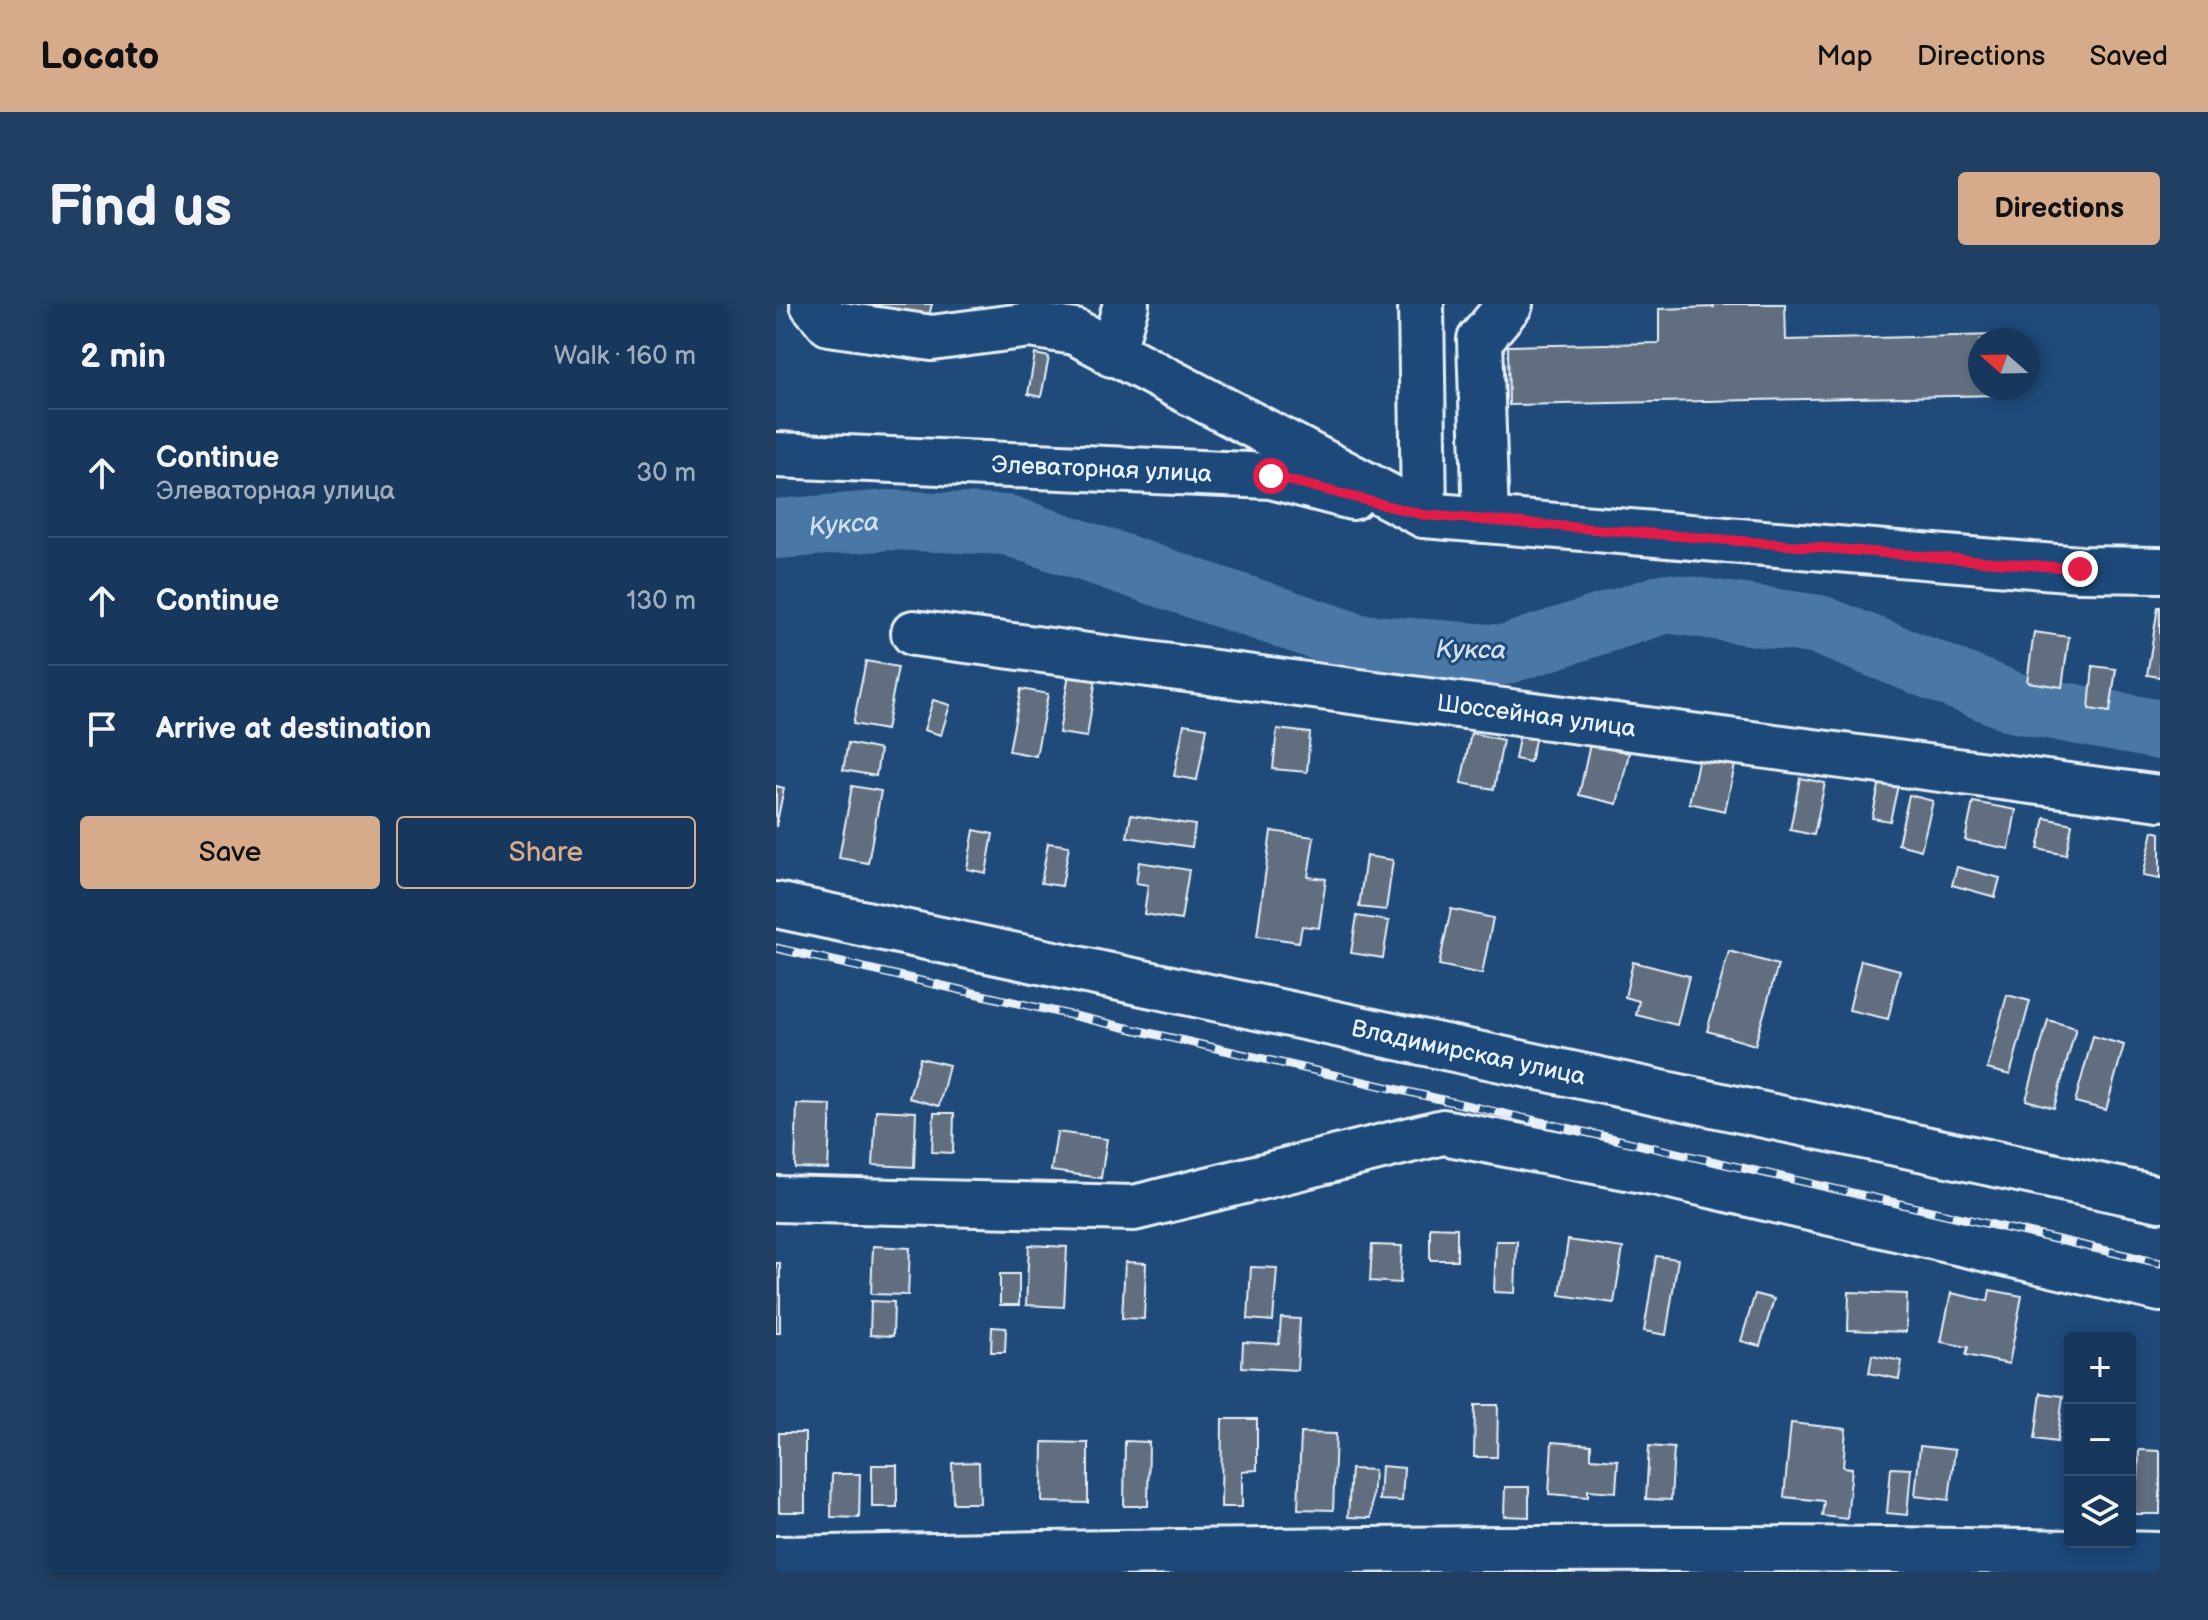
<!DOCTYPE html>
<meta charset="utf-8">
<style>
body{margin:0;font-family:"Balsamiq Sans",sans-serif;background:#203f62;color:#f1f3f6}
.controls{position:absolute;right:24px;bottom:24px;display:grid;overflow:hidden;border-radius:8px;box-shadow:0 4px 12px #0003}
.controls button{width:72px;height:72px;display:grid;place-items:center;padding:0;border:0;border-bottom:2px solid #365272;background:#17385c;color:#f1f3f6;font:40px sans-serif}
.compass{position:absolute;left:1192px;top:24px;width:72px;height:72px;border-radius:50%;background:#17385c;box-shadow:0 4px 12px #0003;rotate:290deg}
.stop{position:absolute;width:24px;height:24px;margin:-18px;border:6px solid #e11d48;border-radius:50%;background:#fff}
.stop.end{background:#e11d48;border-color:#fff;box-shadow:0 2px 8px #0008}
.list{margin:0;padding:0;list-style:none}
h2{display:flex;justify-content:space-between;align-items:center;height:104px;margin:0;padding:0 32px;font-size:34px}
h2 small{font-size:26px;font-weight:400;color:#9eacbb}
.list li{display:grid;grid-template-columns:52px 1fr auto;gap:24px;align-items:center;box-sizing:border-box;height:128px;padding:0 32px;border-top:2px solid #365272}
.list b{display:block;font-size:30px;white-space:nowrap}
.list p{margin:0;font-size:26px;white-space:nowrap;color:#9eacbb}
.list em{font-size:26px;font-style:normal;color:#9eacbb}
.actions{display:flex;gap:16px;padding:24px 32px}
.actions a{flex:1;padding:18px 0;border:2px solid #d6ab8b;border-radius:8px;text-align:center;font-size:28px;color:#d6ab8b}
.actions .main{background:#d6ab8b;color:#111}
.icon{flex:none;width:44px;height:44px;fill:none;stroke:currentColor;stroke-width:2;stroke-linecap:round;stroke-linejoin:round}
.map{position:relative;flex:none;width:1384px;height:1268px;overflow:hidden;border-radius:8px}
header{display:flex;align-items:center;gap:48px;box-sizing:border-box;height:112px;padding:0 40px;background:#d6ab8b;color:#111}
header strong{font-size:38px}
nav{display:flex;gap:44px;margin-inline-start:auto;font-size:28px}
.intro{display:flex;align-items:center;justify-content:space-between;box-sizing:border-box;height:192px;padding:0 48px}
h1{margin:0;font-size:56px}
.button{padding:20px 36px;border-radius:8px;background:#d6ab8b;color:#111;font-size:28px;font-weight:700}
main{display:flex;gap:48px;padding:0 48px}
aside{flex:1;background:#17385c;border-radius:8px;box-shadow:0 4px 12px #0003}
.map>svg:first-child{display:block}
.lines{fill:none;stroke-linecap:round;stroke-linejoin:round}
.river{stroke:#4a77a6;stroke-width:60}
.building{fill:#606e7f;stroke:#e8f1f8;stroke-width:2}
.minor-casing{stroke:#e8f1f8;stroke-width:50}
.minor{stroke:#1f4a7a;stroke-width:44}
.rail-casing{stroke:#e8f1f8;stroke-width:9}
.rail{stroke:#1f4a7a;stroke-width:6;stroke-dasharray:18;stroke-linecap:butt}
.route{stroke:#e11d48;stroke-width:10}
.labels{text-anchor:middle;stroke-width:6;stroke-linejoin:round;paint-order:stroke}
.street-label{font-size:24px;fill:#e8f1f8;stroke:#1f4a7a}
.water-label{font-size:26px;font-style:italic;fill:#d0dfec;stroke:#1f4a7a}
</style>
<header>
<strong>Locato</strong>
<nav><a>Map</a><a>Directions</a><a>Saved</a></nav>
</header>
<div class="intro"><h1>Find us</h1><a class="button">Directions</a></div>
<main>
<aside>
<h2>2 min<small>Walk · 160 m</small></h2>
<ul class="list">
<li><svg class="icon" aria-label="ahead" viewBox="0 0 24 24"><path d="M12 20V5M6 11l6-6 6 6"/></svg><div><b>Continue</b><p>Элеваторная улица</p></div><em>30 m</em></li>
<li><svg class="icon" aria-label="ahead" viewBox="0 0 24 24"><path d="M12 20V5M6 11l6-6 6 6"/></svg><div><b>Continue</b></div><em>130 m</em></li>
<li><svg class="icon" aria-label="arrive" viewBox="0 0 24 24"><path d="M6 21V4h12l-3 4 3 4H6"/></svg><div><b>Arrive at destination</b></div></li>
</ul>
<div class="actions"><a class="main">Save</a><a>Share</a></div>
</aside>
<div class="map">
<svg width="1384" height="1268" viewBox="0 0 1384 1268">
<rect width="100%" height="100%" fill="#1f4a7a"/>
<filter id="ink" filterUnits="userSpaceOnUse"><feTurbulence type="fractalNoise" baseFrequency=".0125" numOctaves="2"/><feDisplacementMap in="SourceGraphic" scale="16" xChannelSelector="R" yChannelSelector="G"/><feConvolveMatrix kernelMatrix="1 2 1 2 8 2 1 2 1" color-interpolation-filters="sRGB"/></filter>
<g filter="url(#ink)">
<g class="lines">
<path class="river" id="s1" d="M0,225L114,216L231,221L583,340L728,351L891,299L1043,321L1240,399L1384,426"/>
</g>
<g class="building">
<path d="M89,0H156L152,15Z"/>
<path d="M937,0H1009L1010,36L1223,31V36H1204V84H1224V91L733,101L732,42L883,39V5L938,3Z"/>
<path d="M259,50L273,53L265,93L252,90Z"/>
<path d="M1382,303H1384V373L1371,371Z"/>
<path d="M1258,328L1293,333L1286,383L1251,378Z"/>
<path d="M90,357L122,363L110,426L77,420Z"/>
<path d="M1317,362L1340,365L1334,408L1313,405Z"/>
<path d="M293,370L320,374L311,433L283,429Z"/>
<path d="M245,385L272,390L260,452L233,447Z"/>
<path d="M157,396L174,401L165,431L148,426Z"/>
<path d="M408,420L431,424L421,476L398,472Z"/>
<path d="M501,425L534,429L531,468L497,465Z"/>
<path d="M744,428L760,432L754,458L739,455Z"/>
<path d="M695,429L727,436L718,485L685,479Z"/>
<path d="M72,439L104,446L100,472L67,466Z"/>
<path d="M814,440L853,449L841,500L803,491Z"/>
<path d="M923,453L959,461L949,507L913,499Z"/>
<path d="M1105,473L1123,477L1114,517L1096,514Z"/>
<path d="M1024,474L1049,479L1038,531L1014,526Z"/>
<path d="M0,482L8,484L0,523Z"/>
<path d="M76,482L105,487L92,559L63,554Z"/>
<path d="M1133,491L1157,497L1145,546L1122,540Z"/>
<path d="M1197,498L1240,506L1233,545L1189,536Z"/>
<path d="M355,511L419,521L416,543L351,533Z"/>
<path d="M1269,514L1296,520L1290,551L1262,545Z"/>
<path d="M198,526L217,530L210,569L191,565Z"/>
<path d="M495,527L538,533L532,573L550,575L543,624L526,622L523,638L481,632Z"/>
<path d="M1377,527L1384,529V575L1367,572Z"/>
<path d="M272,539L293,542L286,582L265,579Z"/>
<path d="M590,552L617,556L610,606L583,603Z"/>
<path d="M363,558L413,566L405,616L368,610L372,581L360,579Z"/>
<path d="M1181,563L1224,574L1219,593L1176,581Z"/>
<path d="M675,605L717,614L706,670L663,661Z"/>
<path d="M581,612L613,617L607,654L575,649Z"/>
<path d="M953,647L1002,661L979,741L931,727Z"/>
<path d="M1085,656L1124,666L1112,715L1073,706Z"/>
<path d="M857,658L913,672L901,721L860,711L863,697L849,693Z"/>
<path d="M1231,691L1254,697L1234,771L1211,765Z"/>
<path d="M1272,716L1300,724L1278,804L1250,796Z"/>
<path d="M1317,732L1348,741L1330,806L1299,798Z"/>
<path d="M144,754L173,761L163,802L133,794Z"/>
<path d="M21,800L55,801L52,865L19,864Z"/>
<path d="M100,806L140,808L138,863L97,861Z"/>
<path d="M158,809H178L177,849L156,848Z"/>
<path d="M281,828L331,835L325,874L275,867Z"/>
<path d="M654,923L681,924V956H654Z"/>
<path d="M792,936L847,944L838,999L784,991Z"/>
<path d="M720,937H741L739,989L718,988Z"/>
<path d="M253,941L291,943L288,1003L250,1001Z"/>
<path d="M596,941L626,942L624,979L594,977Z"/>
<path d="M97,942L134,944L132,991L95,990Z"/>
<path d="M880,952L902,955L890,1031L868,1027Z"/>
<path d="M349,958L370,959L368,1015L346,1014Z"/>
<rect x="0" y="959" width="4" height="70"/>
<path d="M475,963L501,964L497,1017L472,1015Z"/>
<rect x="224" y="970" width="19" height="31"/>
<path d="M1214,986L1246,992L1233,1060L1190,1051L1192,1043L1165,1038L1175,989L1212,997Z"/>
<path d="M1073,988L1131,990L1130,1028L1072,1026Z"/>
<path d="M979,990L998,995L984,1042L965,1037Z"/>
<path d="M95,997L118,998L117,1032L94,1031Z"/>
<path d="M505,1014L524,1015L521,1066L466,1063L467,1038L503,1040Z"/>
<path d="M216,1023L230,1024L229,1048H215Z"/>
<path d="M1096,1051L1126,1057L1123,1075L1093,1069Z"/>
<path d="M1265,1089L1287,1092L1281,1138L1259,1135Z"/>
<path d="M699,1101H722L721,1153H698Z"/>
<path d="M446,1115H481V1166L466,1167V1203H445Z"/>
<path d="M1015,1119L1070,1125L1067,1163L1076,1164L1071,1215L1046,1212L1048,1197L1008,1193Z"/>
<rect x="3" y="1129" width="26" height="79"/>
<path d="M525,1129L560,1130L557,1206L522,1205Z"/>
<path d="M349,1137L373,1138L372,1202H348Z"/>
<path d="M267,1138L312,1139V1199L266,1198Z"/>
<path d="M776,1138L815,1141V1154L842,1156L840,1188L812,1186V1193L773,1190Z"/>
<path d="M873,1142L898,1144L895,1196L870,1195Z"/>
<path d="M1144,1142L1179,1146L1173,1196L1139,1192Z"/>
<path d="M1363,1146L1384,1147V1210H1354V1174H1362Z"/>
<path d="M203,1158L204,1199H177L176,1159Z"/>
<rect x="96" y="1161" width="25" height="42"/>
<path d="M605,1162L628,1164L626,1197L603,1196Z"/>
<path d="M1115,1164L1135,1165L1131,1211L1111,1209Z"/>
<path d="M575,1165L598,1166L595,1214L572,1213Z"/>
<path d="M56,1170H84L83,1214L55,1213Z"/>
<path d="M729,1183H753V1213L728,1212Z"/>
</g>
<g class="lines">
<defs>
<g id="minor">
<path d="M37,0L53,19L156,34L254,21L299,28L648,211L1304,265L1384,266"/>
<path d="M645,0L648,211"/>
<path d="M336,50L350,0"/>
<path id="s2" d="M0,151L495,172L576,193"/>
<path d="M710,216L704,36L734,0"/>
<path id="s3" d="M138,329L1384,494"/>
<path id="s4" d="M0,601L1384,895"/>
<path d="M0,895L358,904L667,828L882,869L1384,985"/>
<path d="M0,1255C462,1246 922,1239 1384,1251"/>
</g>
</defs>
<use href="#minor" class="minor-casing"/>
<use href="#minor" class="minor"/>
<defs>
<path id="rail" d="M0,644L1384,959"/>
</defs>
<use href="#rail" class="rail-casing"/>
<use href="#rail" class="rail"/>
</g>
</g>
<g class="lines" filter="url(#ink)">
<path class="route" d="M495,172L648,211L1304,265"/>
</g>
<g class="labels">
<g class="street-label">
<text dy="8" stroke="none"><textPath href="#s2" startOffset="326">Элеваторная улица</textPath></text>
<text dy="8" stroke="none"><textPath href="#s3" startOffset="628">Шоссейная улица</textPath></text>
<text dy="8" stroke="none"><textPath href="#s4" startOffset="708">Владимирская улица</textPath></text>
</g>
<g class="water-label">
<text dy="9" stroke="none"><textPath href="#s1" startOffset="68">Кукса</textPath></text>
<text transform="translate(695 345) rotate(1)" y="9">Кукса</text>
</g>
</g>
</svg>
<div class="controls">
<button>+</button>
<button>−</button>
<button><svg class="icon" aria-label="layers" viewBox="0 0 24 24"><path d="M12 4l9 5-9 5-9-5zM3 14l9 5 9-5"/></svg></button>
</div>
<svg class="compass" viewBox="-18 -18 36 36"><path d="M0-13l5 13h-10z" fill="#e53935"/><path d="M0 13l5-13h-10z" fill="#9eacbb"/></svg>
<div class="stop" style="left:495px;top:172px"></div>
<div class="stop end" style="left:1304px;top:265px"></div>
</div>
</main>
